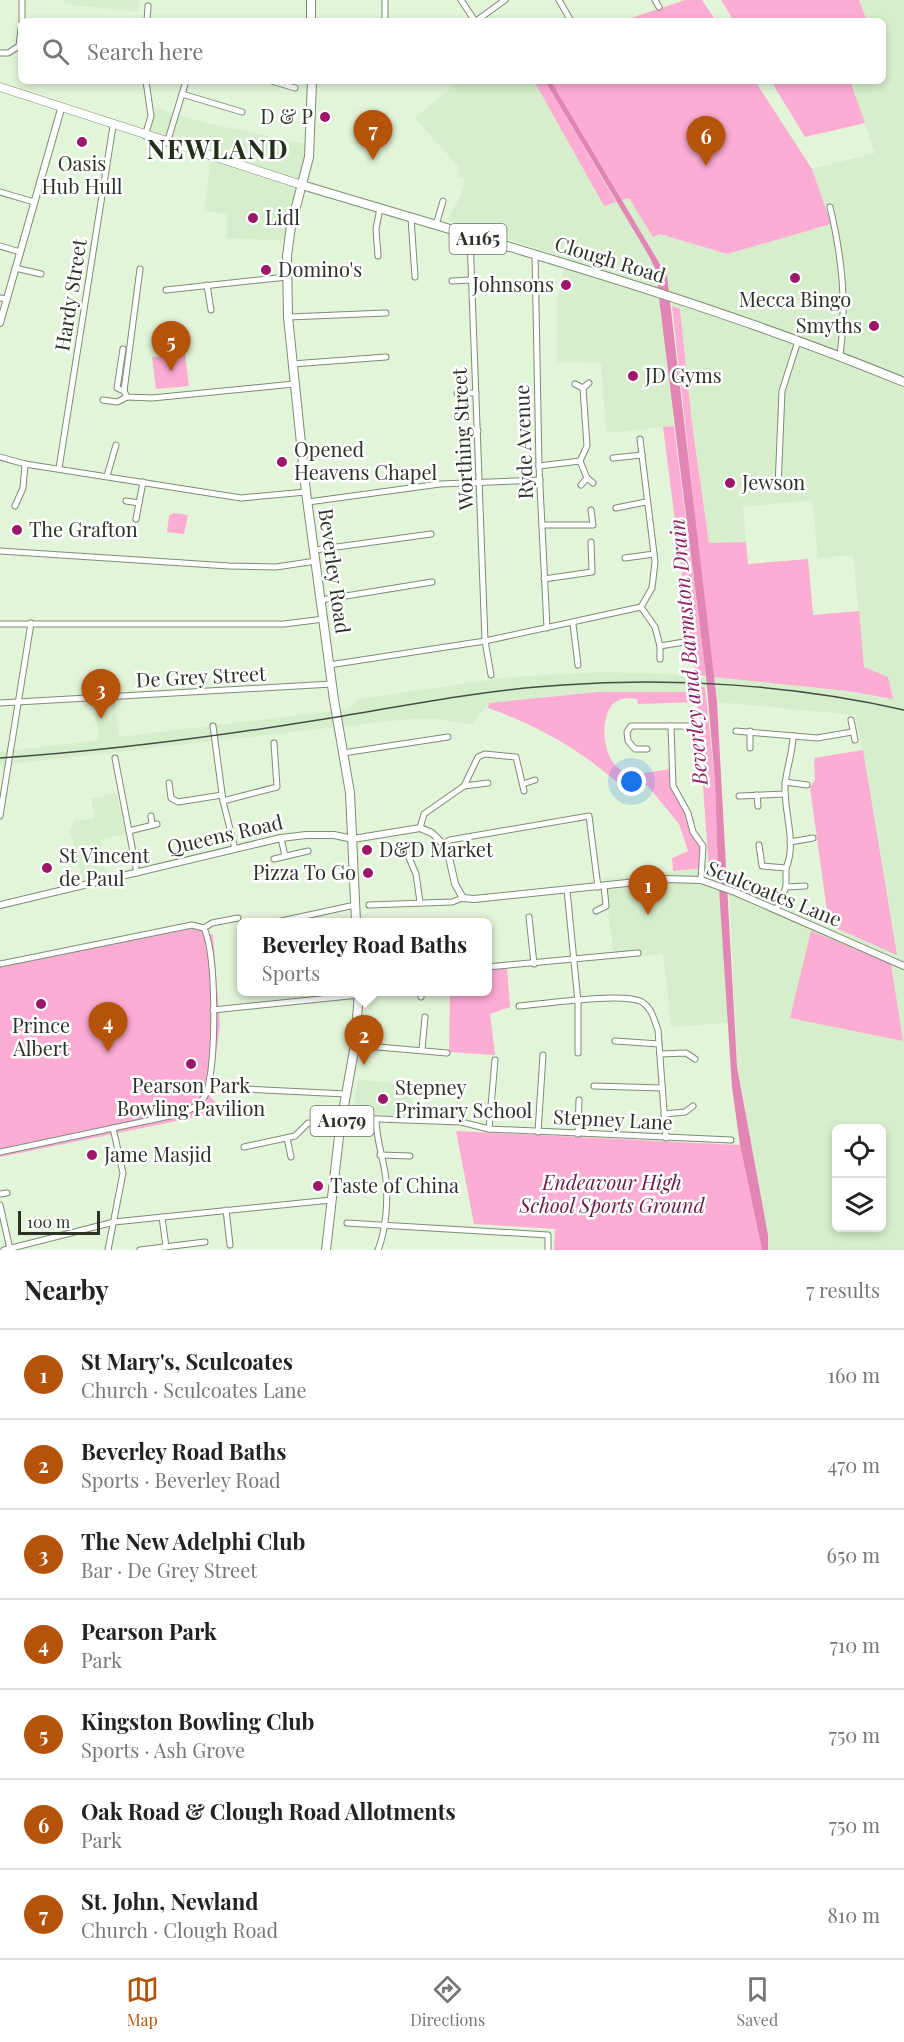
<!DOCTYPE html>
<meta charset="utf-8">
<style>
body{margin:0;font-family:"Playfair Display",serif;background:#f6f6f6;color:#222}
.controls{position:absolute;right:18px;bottom:18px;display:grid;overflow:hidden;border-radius:9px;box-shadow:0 3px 9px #0003}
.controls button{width:54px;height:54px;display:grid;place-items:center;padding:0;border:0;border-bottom:2px solid #e0e0e0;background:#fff;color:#222;font:30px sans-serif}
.scale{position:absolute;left:18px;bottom:15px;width:82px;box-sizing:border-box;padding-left:6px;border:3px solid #2b3227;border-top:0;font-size:16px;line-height:21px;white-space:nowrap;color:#2b3227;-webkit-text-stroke:4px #fff;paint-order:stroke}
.you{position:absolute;left:632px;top:782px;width:21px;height:21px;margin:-15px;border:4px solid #fff;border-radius:50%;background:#1a73e8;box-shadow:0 0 0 9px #1a73e833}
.badge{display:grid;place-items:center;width:39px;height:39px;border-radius:50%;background:#b45309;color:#fff;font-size:20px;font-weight:700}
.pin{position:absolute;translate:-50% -50px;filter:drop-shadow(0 2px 3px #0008)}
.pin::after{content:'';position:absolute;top:32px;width:21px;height:18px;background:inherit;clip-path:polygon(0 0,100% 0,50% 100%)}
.popup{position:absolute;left:237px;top:918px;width:255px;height:78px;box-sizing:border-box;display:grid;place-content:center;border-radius:9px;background:#fff;filter:drop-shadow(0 2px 4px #0005);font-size:20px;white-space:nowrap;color:#767676}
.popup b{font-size:22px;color:#222}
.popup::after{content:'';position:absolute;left:50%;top:100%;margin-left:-12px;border:12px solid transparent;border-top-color:#fff}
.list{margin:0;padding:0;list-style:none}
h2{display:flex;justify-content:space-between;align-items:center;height:78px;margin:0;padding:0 24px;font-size:26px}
h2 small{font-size:20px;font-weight:400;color:#767676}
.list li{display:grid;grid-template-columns:39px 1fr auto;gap:18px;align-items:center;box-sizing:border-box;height:90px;padding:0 24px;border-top:2px solid #e0e0e0}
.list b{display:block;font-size:22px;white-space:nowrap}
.list p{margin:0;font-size:20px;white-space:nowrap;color:#767676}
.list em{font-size:20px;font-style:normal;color:#767676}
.icon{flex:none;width:33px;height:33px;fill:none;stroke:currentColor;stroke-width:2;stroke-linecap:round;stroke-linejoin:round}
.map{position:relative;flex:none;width:904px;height:1250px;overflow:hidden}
.search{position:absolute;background:#fff;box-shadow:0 3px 9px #0003;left:18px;right:18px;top:18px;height:66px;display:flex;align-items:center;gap:15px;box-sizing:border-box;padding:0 21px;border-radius:9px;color:#767676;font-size:22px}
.sheet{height:708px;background:#fff}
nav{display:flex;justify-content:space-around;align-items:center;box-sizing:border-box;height:84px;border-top:2px solid #e0e0e0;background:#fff;font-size:16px;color:#767676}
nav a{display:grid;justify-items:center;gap:3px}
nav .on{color:#b45309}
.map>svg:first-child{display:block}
.built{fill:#d6eecb;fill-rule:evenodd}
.green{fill:#fdacd3}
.water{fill:#e385b4}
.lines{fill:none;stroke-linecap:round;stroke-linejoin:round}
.minor-casing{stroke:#7c8d73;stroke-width:7}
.tertiary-casing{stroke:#7c8d73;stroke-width:8}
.secondary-casing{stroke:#7c8d73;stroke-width:9}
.primary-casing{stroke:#7c8d73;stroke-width:10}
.minor{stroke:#fff;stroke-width:5}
.tertiary{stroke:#fff;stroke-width:6}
.secondary{stroke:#fff;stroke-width:8}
.primary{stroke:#fff;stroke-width:8}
.rail{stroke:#444d40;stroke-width:1.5}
.poi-dot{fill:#9d1769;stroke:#fff;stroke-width:2}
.labels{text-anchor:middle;stroke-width:5;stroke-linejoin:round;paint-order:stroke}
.shield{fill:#fff;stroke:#6b7068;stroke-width:1.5}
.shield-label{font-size:18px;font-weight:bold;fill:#2b3227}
.poi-label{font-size:20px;fill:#2b3227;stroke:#fff;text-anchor:start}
.street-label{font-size:20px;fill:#2b3227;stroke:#fff}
.park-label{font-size:20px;font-style:italic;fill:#6b1848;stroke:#fff}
.water-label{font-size:21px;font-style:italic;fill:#8f2061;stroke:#fff}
.district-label{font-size:26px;font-weight:bold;letter-spacing:1.5px;fill:#22301a;stroke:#fff}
</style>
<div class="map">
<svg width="904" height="1250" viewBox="0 0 904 1250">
<rect width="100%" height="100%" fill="#e2f5d9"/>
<g class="built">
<path d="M64,0H139L138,12L65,4Z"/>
<path d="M859,0H904V1250H768V1235L737,1067L729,880L897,954L856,715L717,702L715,687H702L697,692H598L489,703L471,725L437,719H409L3,765H0V752L99,740L96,712L99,711V704L115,703L119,737L349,709L358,699L510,677L605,672L694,675L848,691L893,699L888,677L864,667L853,555L818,558L812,500L743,507L746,542L709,544L692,424L680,309L672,306L676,296L658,291L674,426L606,433L601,363L557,362V301L566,258L447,220L460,197L465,178L457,176L459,167L415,118L459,81H534L603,205L629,198L653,237L660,234L727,254L771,240L818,186L812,169L875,153L850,81H883V21H867ZM836,1128H882V1228H836Z"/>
<path d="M156,108L207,123L314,146L292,241L226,238L228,213L204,212L212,153L149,132Z"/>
<path d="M116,793L125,834L100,840L107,876L82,881L70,830L74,820L95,819L91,799Z"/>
<path d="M698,869L718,873L729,1023L671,1027L663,954L614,959L604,878Z"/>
<path d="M358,1079L413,1086L410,1118L353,1112Z"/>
</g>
<g class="green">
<path d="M685,0H702L716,21H622Z"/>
<path d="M721,0H859L867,21H734Z"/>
<path d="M534,81H545L616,202L604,206Z"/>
<path d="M551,81H755L812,169L831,224L727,254L660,234L653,237L629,198L622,200Z"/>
<path d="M771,81H850L865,123L805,137Z"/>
<path d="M672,306L680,309L692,424L709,543L746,542L748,564L808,559L813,615L859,611L864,667L888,677L893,699L848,691L713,677Z"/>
<path d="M185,354L189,386L156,389L152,357Z"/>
<path d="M674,426L706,676L695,675L663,427Z"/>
<path d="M173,513L188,515L184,534L167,532L169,516Z"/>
<path d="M702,687H705L715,781L718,873L709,871L697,702L638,704L637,699C629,698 621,697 614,703C598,717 602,766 626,772C641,776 656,770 672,769L673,792L684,808L699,840L704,868L673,871L672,858L688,851L679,824L647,785L632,796C591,756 542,727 488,708L489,703L598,692H696Z"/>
<path d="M863,750L897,955L829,925L810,788L815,779L814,758Z"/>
<path d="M187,924L213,935L220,1026L210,1097L221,1107V1112L0,1157V963Z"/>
<path d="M811,931L891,964L903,1041L790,1018Z"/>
<path d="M507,967L510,1007L490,1014L495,1055L449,1052L450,992H487V968Z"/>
<path d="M456,1131L740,1145L762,1250H554L555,1229L474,1224Z"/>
</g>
<path class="water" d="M545,81H551L667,276L717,702L737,1067L768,1235V1250H762L740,1145L732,1087L718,873L715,781L706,676L658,290L657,272L649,256Z"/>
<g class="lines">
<defs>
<g id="minor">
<path d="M385,0V21"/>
<path d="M461,0L475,21"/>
<path d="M559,0L571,21"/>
<path d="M655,0L659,7"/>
<path d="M22,21V0"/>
<path d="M147,21L148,6"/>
<path d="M476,21L505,0"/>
<path d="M0,53H8L19,46L21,29"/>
<path d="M272,81L295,88"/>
<path d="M182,94L242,112"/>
<path d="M145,136L151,116L146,81"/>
<path d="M167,143L186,81"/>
<path d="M0,192L34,202"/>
<path d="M830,207C842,257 847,304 840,356"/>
<path d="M411,218L415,277"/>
<path d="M436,225L443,201"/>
<path d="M470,237L485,641L491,675"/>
<path d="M0,246L20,252"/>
<path d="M535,254L539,466L547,628"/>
<path d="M378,256L376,229L380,208"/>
<path d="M15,268L41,274"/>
<path d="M140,269L124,391L127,397L152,398L294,384"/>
<path d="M452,281L471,280"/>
<path d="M207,285L211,310"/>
<path d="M166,290L287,277"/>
<path d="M0,298L7,299"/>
<path d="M288,317L386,313"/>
<path d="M123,349L117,388L124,391"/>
<path d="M292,364L386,357"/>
<path d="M575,384L583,388L589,383"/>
<path d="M457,393H476"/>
<path d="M103,400L117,402L127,397"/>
<path d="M461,432L478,431"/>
<path d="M0,457L25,464L241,498L306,492"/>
<path d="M613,458L642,455"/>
<path d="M580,461L587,478"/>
<path d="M539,466L580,461L587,446L583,388"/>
<path d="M59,468L113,126"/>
<path d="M107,476L116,445"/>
<path d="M581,485L587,478L593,483"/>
<path d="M778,487L782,391L798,341"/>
<path d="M126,501L139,503"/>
<path d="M308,502L440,484L540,480"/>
<path d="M15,506L23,488L25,464"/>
<path d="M616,508L646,502"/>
<path d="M136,519L143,482"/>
<path d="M542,525H593L591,510"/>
<path d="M315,550L431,534"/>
<path d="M0,551L229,566L276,567L316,561"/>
<path d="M625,558L654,554"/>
<path d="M544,579L592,572L591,542"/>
<path d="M321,600L432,582"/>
<path d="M641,607L655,627L660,646L684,642"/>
<path d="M0,624H284L324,619"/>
<path d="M573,624L578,665"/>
<path d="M660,646V659"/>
<path d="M329,665L485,641L641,607L652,588L655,562L640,439"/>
<path d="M0,703L332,684"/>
<path d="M851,720L855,740"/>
<path d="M213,726L223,801L235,849"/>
<path d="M671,726L673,786L688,813L693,832L703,846L701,880"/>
<path d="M736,731L817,738L852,732"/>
<path d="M750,731V748"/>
<path d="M647,749H635L628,741L627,732L631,726H693"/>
<path d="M343,753L448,737"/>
<path d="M115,758L137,873"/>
<path d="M785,782L807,785"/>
<path d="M169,783L171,798L178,802L222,795"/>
<path d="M523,784L535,780"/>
<path d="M464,786L488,783"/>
<path d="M757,795L758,806"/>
<path d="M739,796L785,794"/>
<path d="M223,801L277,787L274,743"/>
<path d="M0,816L31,623"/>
<path d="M151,816L152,825"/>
<path d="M420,828L424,814L464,786L478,757L485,754L516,757L524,791"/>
<path d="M129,831L157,824"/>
<path d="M281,838L285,856"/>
<path d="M790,842L813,838"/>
<path d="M443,844L450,840L589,816L598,887"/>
<path d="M759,845L762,866L786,868V887L776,910"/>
<path d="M407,853L416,874L420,902"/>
<path d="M274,859L308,851"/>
<path d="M786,868C797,843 784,813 785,786C786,769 793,753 793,736"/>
<path d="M786,887L805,886"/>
<path d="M567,890L578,1002V1053"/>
<path d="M369,905L452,902L463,898"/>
<path d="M596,911L606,906L604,886"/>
<path d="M529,917L534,964"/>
<path d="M277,922L355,905"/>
<path d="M204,928L212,923L238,918"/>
<path d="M0,964L192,925L204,928C217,957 216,1059 207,1091C203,1103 194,1107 184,1113L0,1152"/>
<path d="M487,967L638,953"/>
<path d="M421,992V997"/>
<path d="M252,1006L359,995"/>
<path d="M519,1006C544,1004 624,992 642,1002C652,1008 654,1020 658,1030L666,1138"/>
<path d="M213,1010L251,1006"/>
<path d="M615,1041L659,1044"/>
<path d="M355,1045L447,1053"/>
<path d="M422,1050L425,1017"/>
<path d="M660,1054L686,1053L695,1059"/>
<path d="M594,1086L662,1088"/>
<path d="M246,1089L346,1094"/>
<path d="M664,1114L685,1112L693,1106"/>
<path d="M351,1118L461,1122L489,1129L731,1140"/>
<path d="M376,1120C377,1145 384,1159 386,1180C388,1202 386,1230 378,1250"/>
<path d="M489,1129L495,1060"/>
<path d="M538,1132L543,1055"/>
<path d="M578,1134L579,1100"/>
<path d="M287,1138L291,1157"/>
<path d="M244,1147L295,1136L308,1123L340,1128"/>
<path d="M380,1155L410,1156"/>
<path d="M0,1194L7,1193"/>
<path d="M0,1205L10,1249"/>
<path d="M226,1210L230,1245"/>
<path d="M162,1217L166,1247"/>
<path d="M347,1223L548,1235V1250"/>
<path d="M4,1250L114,1222L331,1200"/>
<path d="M108,1250L123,1173L113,1128"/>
<path d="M140,1250L205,1242"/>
</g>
<g id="tertiary">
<path d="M0,323L61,109"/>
<path d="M0,905L281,838L306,835H334L353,839L420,828L432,833L443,844L449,857L455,884L463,898L474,899L665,879L701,880L735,892L904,966"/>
</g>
<path id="secondary" d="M0,87L302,185"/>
<g id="primary">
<path d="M311,0V21"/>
<path d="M312,81L309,157L291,226L287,256L288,317L306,492L334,700L350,793L356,922"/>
<path d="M302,185C504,246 708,301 904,382"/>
<path d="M326,1250L340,1128L355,1045L359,992"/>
</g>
</defs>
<use href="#minor" class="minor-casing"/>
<use href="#tertiary" class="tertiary-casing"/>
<use href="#secondary" class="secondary-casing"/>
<use href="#primary" class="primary-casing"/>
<use href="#minor" class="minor"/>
<use href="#tertiary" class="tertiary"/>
<use href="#secondary" class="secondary"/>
<use href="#primary" class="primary"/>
<path class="rail" d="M0,758C106,751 213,737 318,720C399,707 480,690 563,685C673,677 796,685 904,710"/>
</g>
<g class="poi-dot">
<circle cx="325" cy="117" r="6"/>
<circle cx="82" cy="142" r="6"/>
<circle cx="253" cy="218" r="6"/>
<circle cx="266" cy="270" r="6"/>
<circle cx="795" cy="278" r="6"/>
<circle cx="566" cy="285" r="6"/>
<circle cx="874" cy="326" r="6"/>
<circle cx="633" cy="376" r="6"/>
<circle cx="282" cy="462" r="6"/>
<circle cx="730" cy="483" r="6"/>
<circle cx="17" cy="530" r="6"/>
<circle cx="367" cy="850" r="6"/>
<circle cx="47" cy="868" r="6"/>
<circle cx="368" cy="873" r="6"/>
<circle cx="41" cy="1004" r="6"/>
<circle cx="191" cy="1064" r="6"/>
<circle cx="383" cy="1099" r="6"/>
<circle cx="92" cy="1155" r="6"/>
<circle cx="318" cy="1186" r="6"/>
</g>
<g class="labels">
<g class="shield">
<rect x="449.5" y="224" width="57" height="30" rx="4.5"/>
<rect x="310.5" y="1106" width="63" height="30" rx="4.5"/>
</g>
<g class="shield-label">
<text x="478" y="245">A1165</text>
<text x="342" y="1127">A1079</text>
</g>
<g class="poi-label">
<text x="313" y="124" text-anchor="end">D &amp; P</text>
<text x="82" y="171" text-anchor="middle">Oasis<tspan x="82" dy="23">Hub Hull</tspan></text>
<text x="265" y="225">Lidl</text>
<text x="278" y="277">Domino's</text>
<text x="554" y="292" text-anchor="end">Johnsons</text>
<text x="795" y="307" text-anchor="middle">Mecca Bingo</text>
<text x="862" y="333" text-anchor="end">Smyths</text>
<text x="645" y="383">JD Gyms</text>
<text x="294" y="457">Opened<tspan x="294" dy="23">Heavens Chapel</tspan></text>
<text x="742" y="490">Jewson</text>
<text x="29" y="537">The Grafton</text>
<text x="379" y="857">D&amp;D Market</text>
<text x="59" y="863">St Vincent<tspan x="59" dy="23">de Paul</tspan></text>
<text x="356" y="880" text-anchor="end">Pizza To Go</text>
<text x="41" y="1033" text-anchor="middle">Prince<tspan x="41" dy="23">Albert</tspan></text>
<text x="191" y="1093" text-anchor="middle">Pearson Park<tspan x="191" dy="23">Bowling Pavilion</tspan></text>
<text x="395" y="1095">Stepney<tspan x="395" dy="23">Primary School</tspan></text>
<text x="104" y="1162">Jame Masjid</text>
<text x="330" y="1193">Taste of China</text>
</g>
<g class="street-label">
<text transform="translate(610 260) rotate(17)" y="7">Clough Road</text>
<text transform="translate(71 295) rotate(-81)" y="7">Hardy Street</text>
<text transform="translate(463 439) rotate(-93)" y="7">Worthing Street</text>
<text transform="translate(524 442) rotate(-92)" y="7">Ryde Avenue</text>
<text transform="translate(334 571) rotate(82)" y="7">Beverley Road</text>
<text transform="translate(201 677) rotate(-3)" y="7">De Grey Street</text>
<text transform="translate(225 835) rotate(-13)" y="7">Queens Road</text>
<text transform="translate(774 894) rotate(22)" y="7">Sculcoates Lane</text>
<text transform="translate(613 1120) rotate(3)" y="7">Stepney Lane</text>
</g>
<g class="park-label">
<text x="612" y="1190">Endeavour High<tspan x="612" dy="23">School Sports Ground</tspan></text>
</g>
<g class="water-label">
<text transform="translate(689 652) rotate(-95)" y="7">Beverley and Barmston Drain</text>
</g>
<g class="district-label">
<text x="218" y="159">NEWLAND</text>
</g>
</g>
</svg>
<div class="controls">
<button><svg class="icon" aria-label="locate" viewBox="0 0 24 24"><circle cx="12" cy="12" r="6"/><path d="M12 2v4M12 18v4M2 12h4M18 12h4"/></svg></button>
<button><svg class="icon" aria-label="layers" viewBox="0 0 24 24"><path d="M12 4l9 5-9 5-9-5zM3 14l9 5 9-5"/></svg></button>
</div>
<div class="scale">100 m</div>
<div class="you"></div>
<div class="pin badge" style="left:648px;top:915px">1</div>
<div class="pin badge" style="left:364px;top:1065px">2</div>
<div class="popup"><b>Beverley Road Baths</b>Sports</div>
<div class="pin badge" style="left:101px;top:719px">3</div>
<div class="pin badge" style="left:108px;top:1052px">4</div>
<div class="pin badge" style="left:171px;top:371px">5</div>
<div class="pin badge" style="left:706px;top:166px">6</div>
<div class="pin badge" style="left:373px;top:160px">7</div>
<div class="search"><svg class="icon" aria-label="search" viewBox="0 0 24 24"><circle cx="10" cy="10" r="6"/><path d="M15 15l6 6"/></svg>Search here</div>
</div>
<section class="sheet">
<h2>Nearby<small>7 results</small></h2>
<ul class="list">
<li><span class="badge">1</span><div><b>St Mary's, Sculcoates</b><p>Church · Sculcoates Lane</p></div><em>160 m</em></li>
<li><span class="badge">2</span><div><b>Beverley Road Baths</b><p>Sports · Beverley Road</p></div><em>470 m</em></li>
<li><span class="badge">3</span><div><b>The New Adelphi Club</b><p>Bar · De Grey Street</p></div><em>650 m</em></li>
<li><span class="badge">4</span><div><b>Pearson Park</b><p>Park</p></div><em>710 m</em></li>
<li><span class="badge">5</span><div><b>Kingston Bowling Club</b><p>Sports · Ash Grove</p></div><em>750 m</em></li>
<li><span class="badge">6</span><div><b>Oak Road &amp; Clough Road Allotments</b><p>Park</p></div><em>750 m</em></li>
<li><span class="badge">7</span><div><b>St. John, Newland</b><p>Church · Clough Road</p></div><em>810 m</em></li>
</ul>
</section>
<nav>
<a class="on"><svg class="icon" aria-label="map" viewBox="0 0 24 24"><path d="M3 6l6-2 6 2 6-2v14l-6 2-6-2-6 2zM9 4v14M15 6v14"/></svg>Map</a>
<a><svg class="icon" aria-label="directions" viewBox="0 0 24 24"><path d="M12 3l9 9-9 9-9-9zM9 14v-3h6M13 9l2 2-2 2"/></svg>Directions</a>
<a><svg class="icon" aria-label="saved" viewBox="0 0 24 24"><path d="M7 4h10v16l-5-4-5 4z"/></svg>Saved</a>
</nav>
